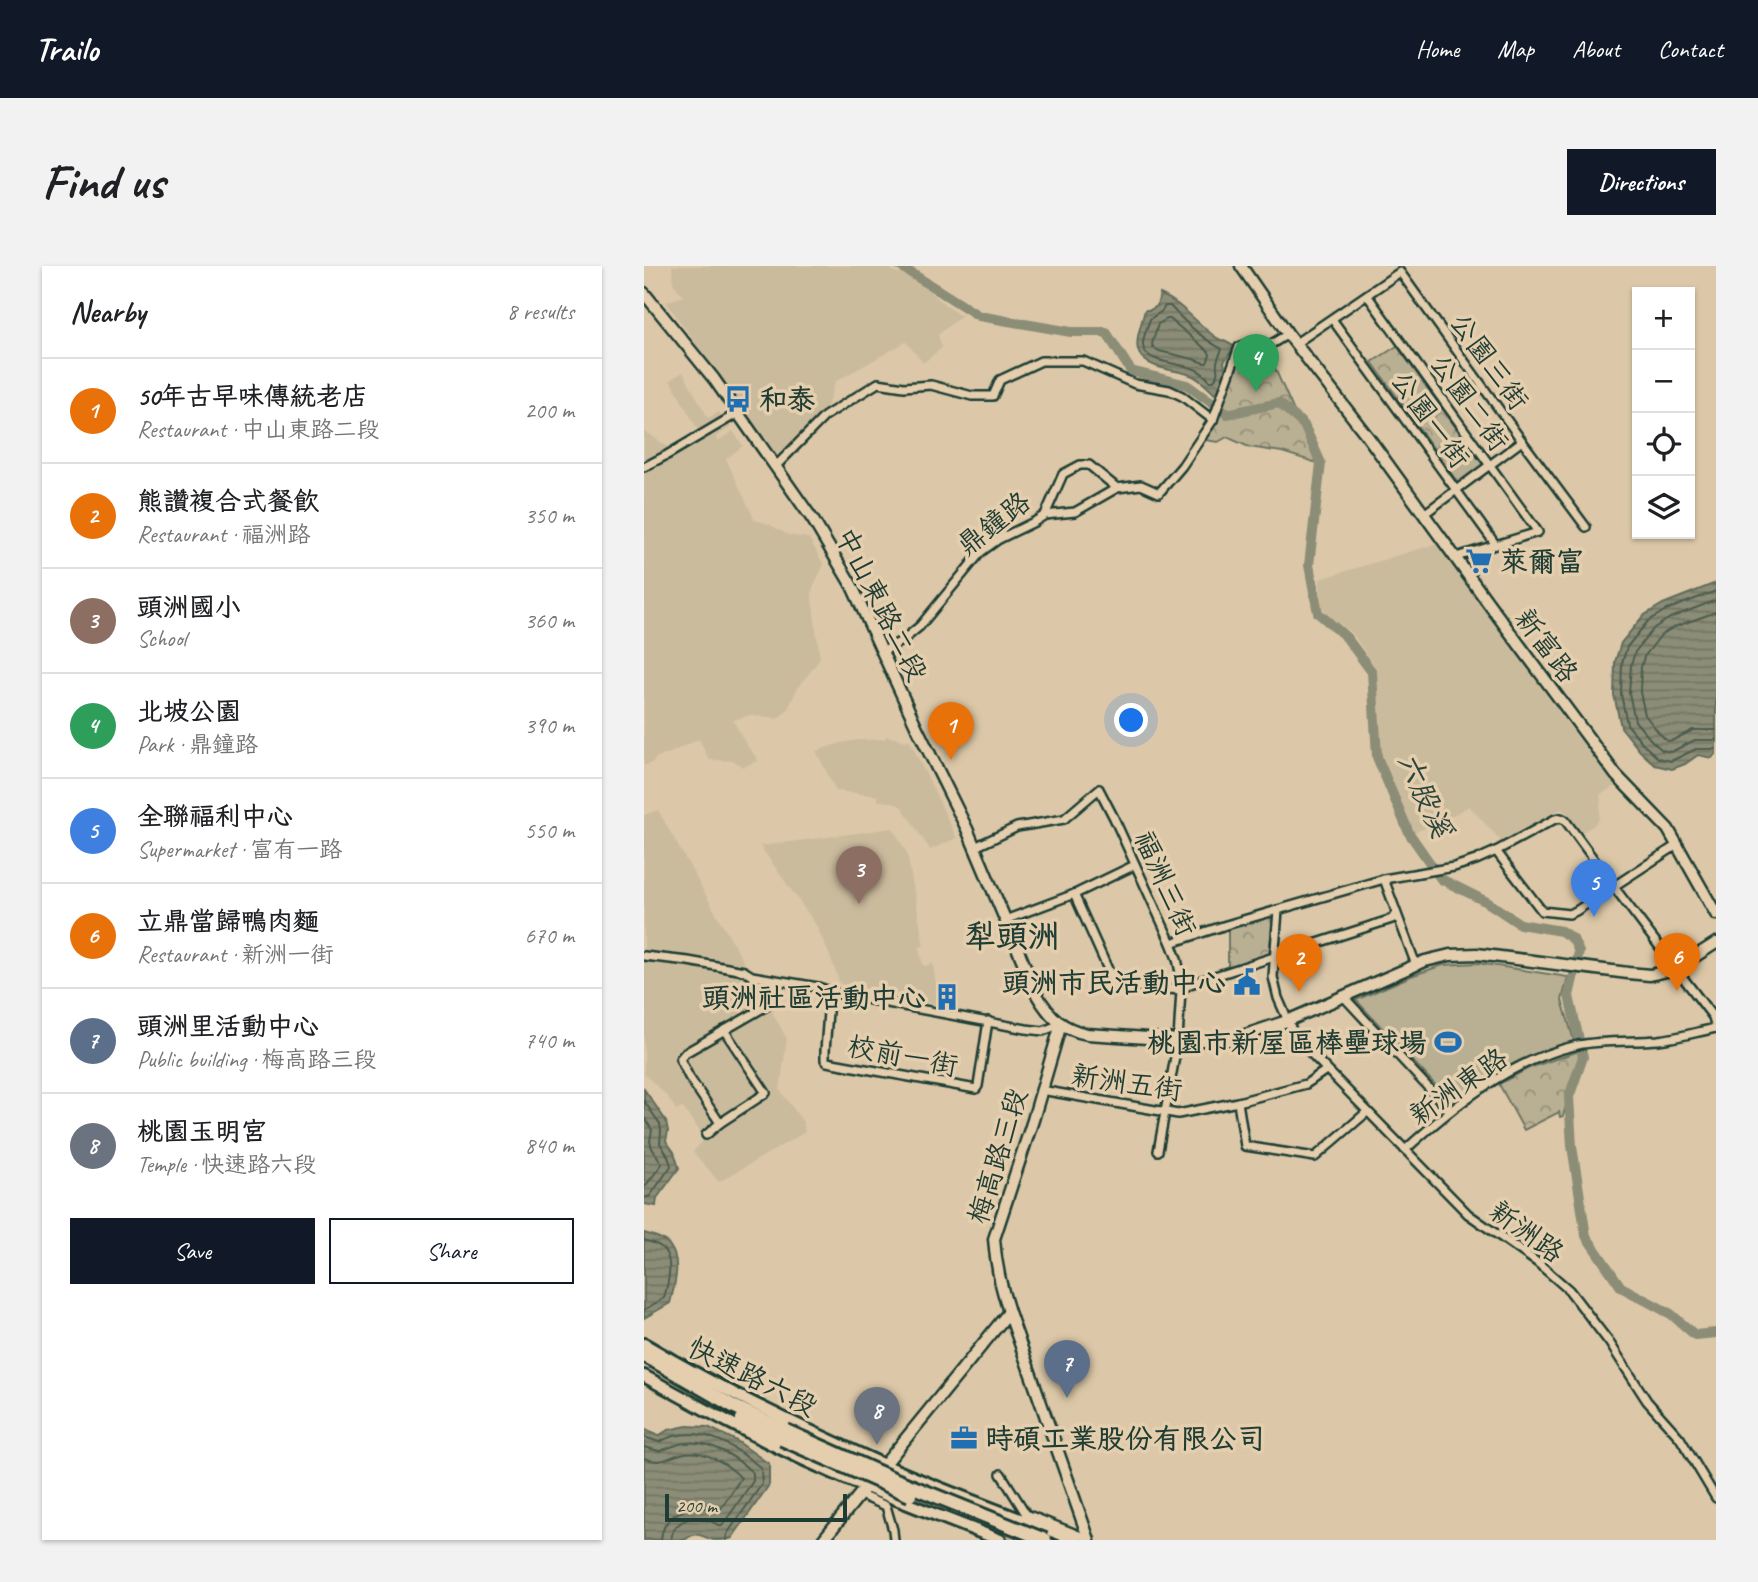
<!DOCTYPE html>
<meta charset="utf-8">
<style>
body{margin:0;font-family:Caveat,"LXGW WenKai TC",sans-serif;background:#f2f2f2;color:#202124}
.controls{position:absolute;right:21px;top:21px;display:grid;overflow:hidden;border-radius:0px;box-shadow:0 2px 5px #0004}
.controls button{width:63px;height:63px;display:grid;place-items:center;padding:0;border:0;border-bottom:2px solid #e0e0e0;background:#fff;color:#202124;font:35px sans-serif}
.scale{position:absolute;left:21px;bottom:18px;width:182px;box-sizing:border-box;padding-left:7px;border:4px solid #1f3d34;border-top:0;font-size:19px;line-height:24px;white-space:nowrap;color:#1f3d34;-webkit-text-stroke:5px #e4cead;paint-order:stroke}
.you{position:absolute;left:488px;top:455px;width:24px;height:24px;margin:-18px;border:5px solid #fff;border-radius:50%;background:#1a73e8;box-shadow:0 0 0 10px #1a73e833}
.badge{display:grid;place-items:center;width:46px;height:46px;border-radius:50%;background:#111827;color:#fff;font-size:23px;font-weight:700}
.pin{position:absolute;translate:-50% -58px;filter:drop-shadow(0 2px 4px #0008)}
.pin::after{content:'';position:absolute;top:37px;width:24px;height:21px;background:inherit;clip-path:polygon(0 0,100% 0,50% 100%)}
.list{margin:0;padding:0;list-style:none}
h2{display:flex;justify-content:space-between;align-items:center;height:91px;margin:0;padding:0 28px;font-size:30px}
h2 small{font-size:23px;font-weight:400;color:#757577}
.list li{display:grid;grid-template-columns:46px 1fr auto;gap:21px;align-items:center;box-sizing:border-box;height:105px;padding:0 28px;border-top:2px solid #e0e0e0}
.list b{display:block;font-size:26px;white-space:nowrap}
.list p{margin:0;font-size:23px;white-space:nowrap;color:#757577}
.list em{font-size:23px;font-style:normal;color:#757577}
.actions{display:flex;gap:14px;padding:21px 28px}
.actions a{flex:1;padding:16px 0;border:2px solid #111827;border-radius:0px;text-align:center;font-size:24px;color:#111827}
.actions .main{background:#111827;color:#fff}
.icon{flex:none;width:38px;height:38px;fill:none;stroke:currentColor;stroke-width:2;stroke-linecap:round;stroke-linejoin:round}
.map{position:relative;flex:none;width:1072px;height:1274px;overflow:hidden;border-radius:0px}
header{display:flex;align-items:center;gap:42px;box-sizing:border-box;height:98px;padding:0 35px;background:#111827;color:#fff}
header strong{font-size:33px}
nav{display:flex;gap:38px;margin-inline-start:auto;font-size:24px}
.intro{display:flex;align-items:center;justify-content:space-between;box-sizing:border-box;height:168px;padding:0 42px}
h1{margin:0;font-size:49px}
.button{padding:18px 32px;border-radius:0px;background:#111827;color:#fff;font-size:24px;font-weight:700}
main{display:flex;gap:42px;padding:0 42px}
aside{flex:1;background:#fff;border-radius:0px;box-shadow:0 2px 5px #0004}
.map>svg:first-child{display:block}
.built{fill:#cbbb9d}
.forest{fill:url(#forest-crowns);stroke:#6c7664;stroke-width:2}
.pitch{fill:#b9af93;stroke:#6c7664;stroke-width:2}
.water{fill:url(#water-rules);stroke:#606d5c;stroke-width:2}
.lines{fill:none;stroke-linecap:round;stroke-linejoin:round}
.shore{stroke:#4b5d4f;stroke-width:2}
.river{stroke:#8c8d77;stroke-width:10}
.street-casing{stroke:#1f3d34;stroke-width:12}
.secondary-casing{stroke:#1f3d34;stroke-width:15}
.primary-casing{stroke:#1f3d34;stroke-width:16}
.highway-casing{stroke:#1f3d34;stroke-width:18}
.street{stroke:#e4cead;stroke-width:7}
.secondary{stroke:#e4cead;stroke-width:10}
.primary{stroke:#e4cead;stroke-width:10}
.highway{stroke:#e4cead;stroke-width:12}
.highway-bridge-casing{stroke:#1f3d34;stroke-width:18;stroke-linecap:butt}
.highway-bridge{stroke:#e4cead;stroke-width:12}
.labels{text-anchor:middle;stroke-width:7;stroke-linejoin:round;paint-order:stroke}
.street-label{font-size:28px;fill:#1f3d34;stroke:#e4cead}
.poi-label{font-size:28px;font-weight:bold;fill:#1f3d34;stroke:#e4cead;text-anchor:start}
.water-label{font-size:30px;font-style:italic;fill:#2a453b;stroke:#e4cead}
.quarter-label{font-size:32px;font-weight:bold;fill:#1f3d34;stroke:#e4cead}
</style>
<header>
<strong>Trailo</strong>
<nav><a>Home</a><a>Map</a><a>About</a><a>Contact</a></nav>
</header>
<div class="intro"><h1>Find us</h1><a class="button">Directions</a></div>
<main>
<aside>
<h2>Nearby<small>8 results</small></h2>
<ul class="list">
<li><span class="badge" style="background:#e8710a">1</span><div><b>50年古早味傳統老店</b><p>Restaurant · 中山東路二段</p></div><em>200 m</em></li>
<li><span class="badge" style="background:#e8710a">2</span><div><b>熊讚複合式餐飲</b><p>Restaurant · 福洲路</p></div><em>350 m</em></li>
<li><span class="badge" style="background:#8d6e63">3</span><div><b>頭洲國小</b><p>School</p></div><em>360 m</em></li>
<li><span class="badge" style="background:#2e9e5b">4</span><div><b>北坡公園</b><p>Park · 鼎鐘路</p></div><em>390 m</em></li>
<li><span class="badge" style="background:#3f7fe0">5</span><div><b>全聯福利中心</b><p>Supermarket · 富有一路</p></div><em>550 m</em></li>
<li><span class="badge" style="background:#e8710a">6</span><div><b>立鼎當歸鴨肉麵</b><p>Restaurant · 新洲一街</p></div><em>670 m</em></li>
<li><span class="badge" style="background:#5c6f8a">7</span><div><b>頭洲里活動中心</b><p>Public building · 梅高路三段</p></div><em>740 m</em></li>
<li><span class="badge" style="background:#6b7280">8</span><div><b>桃園玉明宮</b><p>Temple · 快速路六段</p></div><em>840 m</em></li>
</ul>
<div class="actions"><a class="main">Save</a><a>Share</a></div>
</aside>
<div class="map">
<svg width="1072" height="1274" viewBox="0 0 1072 1274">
<defs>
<pattern id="forest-crowns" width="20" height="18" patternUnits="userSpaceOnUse" patternTransform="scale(1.75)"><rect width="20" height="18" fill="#b9af93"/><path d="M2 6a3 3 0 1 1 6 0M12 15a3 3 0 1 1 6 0" fill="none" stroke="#969079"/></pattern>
<pattern id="water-rules" width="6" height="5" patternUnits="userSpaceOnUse" patternTransform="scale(1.75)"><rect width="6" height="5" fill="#8c8d77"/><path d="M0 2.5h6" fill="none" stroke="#727462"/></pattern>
</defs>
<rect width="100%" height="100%" fill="#dcc8a8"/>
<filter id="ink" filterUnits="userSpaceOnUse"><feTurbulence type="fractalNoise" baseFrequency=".0143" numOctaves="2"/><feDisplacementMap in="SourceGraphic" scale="14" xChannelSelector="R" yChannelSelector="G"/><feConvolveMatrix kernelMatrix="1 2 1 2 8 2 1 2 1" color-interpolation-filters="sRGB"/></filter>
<g filter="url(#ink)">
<g class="built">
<path d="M28,0H243L251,6L271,12L299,37L312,47L318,49L294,69L298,82L279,97L262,76L191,116L182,145L134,193L22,36L39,30L29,17Z"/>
<path d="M39,106L64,152L75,146L87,161L72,171L75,175L89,165L99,180L82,193L111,254L125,258L144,269L165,272L180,299L169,321L168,331L176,392L171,400L154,421L144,443L134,453L107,449L89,454L102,478L113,492L114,495L99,501L90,495L65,494L55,473L22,489L13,491L8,497L0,500V166L7,169L25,182L55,166L26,114Z"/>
<path d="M794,277L922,456L973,519L956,529L957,533L955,553L949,560L936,567L918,543L857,575L825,540L801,554L769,567L736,492L734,468L736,453L732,403L708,367L683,350L676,336V313Z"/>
<path d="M242,470L262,475L265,473L313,572L286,584L258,541L248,536L234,535V530L192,525L172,485L196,477L213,474L240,473Z"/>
<path d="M14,544L103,702V703L0,688V549Z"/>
<path d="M249,562L263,587L280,680L275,681L279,700L289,698L295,739L278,736L276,733L196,718L186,690L172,659L116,580Z"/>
<path d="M0,693L51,699L103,708L121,733L143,773L136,824L159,856L161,866L75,916L49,886L61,872L38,841L32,844L24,831L0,808V754L2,753V747L0,746Z"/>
</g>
<g class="forest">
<path d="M608,80L630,85L628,96L673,197L638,186L605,181L583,171L574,176L561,174L572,156L597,84Z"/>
<path d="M753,80L839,199L814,217L728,96Z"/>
<path d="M625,650L629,654L625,688L584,703V662Z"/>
<path d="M935,785V798L919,850L916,851L915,846L880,864L855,818L885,802Z"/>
<path d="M243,1204L415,1274H366L231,1220Z"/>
</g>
<path class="pitch" d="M834,697L924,711L918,734L930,775L902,786L864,803L808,837L712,734L767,710L799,699Z"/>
<g class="water">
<path d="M516,28C537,37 552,56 570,70C576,75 584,75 590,81L580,96L582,107L578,116L574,131C566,124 558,114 549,110C541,106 530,105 522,103C482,94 493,74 501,44H506L513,40Z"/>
<path d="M1072,317V487L1068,492L1054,489L1041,498L1028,503L1011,499L996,485L977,461L970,429L971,396L977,377L999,350L1019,338Z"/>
<path d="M0,823L22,855L24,865L22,875L30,886L35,902L13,932L12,940L0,938Z"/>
<path d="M0,967C7,969 16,971 22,976C39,990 31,1019 26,1037L0,1052Z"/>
<path d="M43,1160L64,1161L93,1175L125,1198V1219L88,1272C83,1274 75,1274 70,1274C57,1271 53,1263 41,1274H0V1163L14,1170L24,1164Z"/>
</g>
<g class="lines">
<g class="shore">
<path d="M521,40H526C541,56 558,73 578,83C577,87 574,91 573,96C572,105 576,105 570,115H566C561,109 555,104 548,102C535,97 501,97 499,80C498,72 504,60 506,53L518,45Z"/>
<path d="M523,53H526L565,86L566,89L563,97H560L549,93L515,85L509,81L508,78L514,58Z"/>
<path d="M1072,325L1022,344L1004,355L983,381L978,397L977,428L983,458L1001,480L1014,492L1027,495L1052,483H1072"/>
<path d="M1072,334L1026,352L1010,362L991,386L987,399L985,427L991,455L1007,474L1018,484L1027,486L1051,474H1072"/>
<path d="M1072,346L1030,361L1017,369L1000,391L997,401L996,426L1001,449L1015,467L1023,475L1029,474L1049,464H1072"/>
<path d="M0,835L16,858L17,865L16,877L24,890L27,900L6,930L0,932"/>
<path d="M0,851L8,864L6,875L8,882L18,898L0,922"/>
<path d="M0,974C5,976 12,977 17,981C31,992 24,1018 20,1032L0,1044"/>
<path d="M0,1171L15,1176C20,1174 25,1171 30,1170C64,1161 92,1182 117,1202L118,1218L83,1268L82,1274"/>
<path d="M0,1181L15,1185C24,1183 31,1178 41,1177C65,1173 92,1191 109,1207V1215L78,1260C72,1259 68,1255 62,1253C46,1248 28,1257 27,1274"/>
<path d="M0,1192C18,1199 21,1192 37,1188C58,1182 83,1197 97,1212L75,1245C69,1245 64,1242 58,1242C37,1241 18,1252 17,1274"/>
</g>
<path class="river" d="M256,0L335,50L427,66H462L487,105L543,119L583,148L635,137L660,159L677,197L665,299L674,347L702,371L728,406L733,491L765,567L797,613L843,636L876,658L917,665L929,673L935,686L925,730L939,791L925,831L928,880L942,970L977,1021L1027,1048L1051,1069L1072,1067"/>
<defs>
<g id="street">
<path d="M723,29L894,266L812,291"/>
<path d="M688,53L852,279"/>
<path d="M652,77L756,6L878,175L942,261"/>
<path d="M132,200L181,150L234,117L260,121L287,119L328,130H349L356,114L397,95H439L491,118L525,124L538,130L569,154"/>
<path d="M0,201L23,189L94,147"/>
<path d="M780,248L878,175"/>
<path d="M401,249L431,246L473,222"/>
<path d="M238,386L259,374L276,360L337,286L355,273L390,256L401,249L419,208L436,199H445L473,222L497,219L515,227L538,200L569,154L595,81L609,76L624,80L644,68"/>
<path d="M331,581L373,561L420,553L455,523L470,552L527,677L533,693L537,711V724L534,774L514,885"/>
<path d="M852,585L898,645L925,648L932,645L1033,579"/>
<path d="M740,613L772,699"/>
<path d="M430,628L471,719L537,724L546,718L748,653L752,647"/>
<path d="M634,644L629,711L634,732L651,771L824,948L894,997L925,1024L965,1076L1003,1135L1036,1172L1072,1232"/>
<path d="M361,654L433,627L491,599"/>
<path d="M527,677L582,659L740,613L810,601L832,594L852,585L911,553L917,552L921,554L970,621L1069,751L1072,762C1052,766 1034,772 1014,774C988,776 959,774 934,779C867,794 810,839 761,884"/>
<path d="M0,690L44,695L100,705L108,710L174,721L195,728L382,763L399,765L417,758"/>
<path d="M187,724L185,733L181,785V794L183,796L332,823L334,820L344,755"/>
<path d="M700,731L806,845"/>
<path d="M397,824L534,848L594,836L662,818L682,804"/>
<path d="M594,836L601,880L671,891L723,846"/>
<path d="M76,857L45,811L36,793L41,787L126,738"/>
<path d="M62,869L76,857L122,827L80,764"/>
<path d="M357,1208L382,1248L445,1273"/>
<path d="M216,1229L242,1240L249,1264L250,1274"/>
</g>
<g id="secondary">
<path d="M597,0L644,68L724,171L845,338L972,509L1024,563L1072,648"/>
<path d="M0,27L70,113L169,254L208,320L274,464L323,563L393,729C406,751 418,763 443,768L534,774H586L643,755L781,695L806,689L833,688L984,707L1006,709L1031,703L1072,677"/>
<path d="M417,758L389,854L350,973C352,1001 357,1020 365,1046L445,1274"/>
<path d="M237,1203L365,1046"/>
<path d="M179,1274L225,1217"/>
</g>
<g id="primary">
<path d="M0,1078C76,1123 157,1162 238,1198C301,1226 367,1249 431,1274"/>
<path d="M0,1110C58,1142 116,1174 176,1201C235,1228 296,1250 356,1274"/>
</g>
<g id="highway">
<path d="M0,1089L89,1140L142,1165"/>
<path d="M98,1153L138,1173"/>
</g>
</defs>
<use href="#street" class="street-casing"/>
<use href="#secondary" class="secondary-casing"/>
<use href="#primary" class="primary-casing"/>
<use href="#highway" class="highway-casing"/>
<use href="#street" class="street"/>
<use href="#secondary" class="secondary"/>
<use href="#primary" class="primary"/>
<use href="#highway" class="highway"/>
<defs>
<g id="highway-bridge">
<path d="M142,1165L247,1212L401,1274"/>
<path d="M138,1173L266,1229"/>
</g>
</defs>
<use href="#highway-bridge" class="highway-bridge-casing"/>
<use href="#highway-bridge" class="highway-bridge"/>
</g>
</g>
<defs>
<symbol id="bus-bare" viewBox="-9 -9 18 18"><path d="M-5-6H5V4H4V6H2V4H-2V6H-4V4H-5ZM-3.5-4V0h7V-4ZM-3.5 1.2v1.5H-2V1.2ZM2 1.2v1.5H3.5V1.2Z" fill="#1f6fb2" stroke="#e4cead" stroke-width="2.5" paint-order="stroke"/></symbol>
<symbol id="supermarket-bare" viewBox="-9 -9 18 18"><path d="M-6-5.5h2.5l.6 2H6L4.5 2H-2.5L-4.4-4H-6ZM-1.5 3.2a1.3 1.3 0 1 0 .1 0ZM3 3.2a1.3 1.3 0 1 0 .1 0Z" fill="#1f6fb2" stroke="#e4cead" stroke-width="2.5" paint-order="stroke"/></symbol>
<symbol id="civic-bare" viewBox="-9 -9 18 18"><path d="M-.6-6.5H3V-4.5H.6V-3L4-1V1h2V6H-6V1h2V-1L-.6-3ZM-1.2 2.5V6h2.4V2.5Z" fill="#1f6fb2" stroke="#e4cead" stroke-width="2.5" paint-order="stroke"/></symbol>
<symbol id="building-bare" viewBox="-9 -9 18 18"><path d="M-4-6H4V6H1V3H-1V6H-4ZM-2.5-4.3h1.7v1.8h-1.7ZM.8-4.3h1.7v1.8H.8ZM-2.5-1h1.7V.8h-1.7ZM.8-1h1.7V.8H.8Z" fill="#1f6fb2" stroke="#e4cead" stroke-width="2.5" paint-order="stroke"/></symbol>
<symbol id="stadium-bare" viewBox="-9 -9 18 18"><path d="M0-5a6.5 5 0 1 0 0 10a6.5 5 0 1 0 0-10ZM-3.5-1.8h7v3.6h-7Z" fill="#1f6fb2" stroke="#e4cead" stroke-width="2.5" paint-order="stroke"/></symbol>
<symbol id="office-bare" viewBox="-9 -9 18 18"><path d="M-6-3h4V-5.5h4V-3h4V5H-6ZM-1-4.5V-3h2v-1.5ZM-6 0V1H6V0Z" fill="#1f6fb2" stroke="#e4cead" stroke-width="2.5" paint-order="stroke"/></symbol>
</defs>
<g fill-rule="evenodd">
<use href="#bus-bare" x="75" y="114" width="38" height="38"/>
<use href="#supermarket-bare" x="816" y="276" width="38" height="38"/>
<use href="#civic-bare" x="584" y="697" width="38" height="38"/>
<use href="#building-bare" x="284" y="712" width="38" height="38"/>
<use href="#stadium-bare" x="785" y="757" width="38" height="38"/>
<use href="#office-bare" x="301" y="1153" width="38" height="38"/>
</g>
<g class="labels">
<g class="street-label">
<text transform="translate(846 95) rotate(54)" y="10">公園三街</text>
<text transform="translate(826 136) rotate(54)" y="10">公園二街</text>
<text transform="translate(787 153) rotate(54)" y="10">公園一街</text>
<text transform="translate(349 257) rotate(-38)" y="10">鼎鐘路</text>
<text transform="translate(238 338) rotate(63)" y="10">中山東路二段</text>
<text transform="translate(903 379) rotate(53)" y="10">新富路</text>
<text transform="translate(522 617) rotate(66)" y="10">福洲三街</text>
<text transform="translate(259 789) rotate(11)" y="10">校前一街</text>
<text transform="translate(483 816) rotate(8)" y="10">新洲五街</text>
<text transform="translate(814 820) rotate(-35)" y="10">新洲東路</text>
<text transform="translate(353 890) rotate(-73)" y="10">梅高路三段</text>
<text transform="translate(883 965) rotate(36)" y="10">新洲路</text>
<text transform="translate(109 1110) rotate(27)" y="10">快速路六段</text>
</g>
<g class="poi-label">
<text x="115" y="143">和泰</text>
<text x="856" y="305">萊爾富</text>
<text x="582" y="726" text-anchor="end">頭洲市民活動中心</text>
<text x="282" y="741" text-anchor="end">頭洲社區活動中心</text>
<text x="783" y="786" text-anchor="end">桃園市新屋區棒壘球場</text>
<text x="341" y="1182">時碩工業股份有限公司</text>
</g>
<g class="water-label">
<text transform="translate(781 529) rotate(65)" y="10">六股溪</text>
</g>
<g class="quarter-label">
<text x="368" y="681">犁頭洲</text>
</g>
</g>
</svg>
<div class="controls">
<button>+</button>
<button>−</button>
<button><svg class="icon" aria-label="locate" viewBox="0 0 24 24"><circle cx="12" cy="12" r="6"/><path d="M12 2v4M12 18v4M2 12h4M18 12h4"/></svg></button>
<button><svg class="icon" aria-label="layers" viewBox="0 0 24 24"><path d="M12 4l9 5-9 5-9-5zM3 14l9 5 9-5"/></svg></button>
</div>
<div class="scale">200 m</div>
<div class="you"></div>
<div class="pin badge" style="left:307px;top:494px;background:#e8710a">1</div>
<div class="pin badge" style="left:655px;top:726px;background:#e8710a">2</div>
<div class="pin badge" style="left:215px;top:638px;background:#8d6e63">3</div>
<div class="pin badge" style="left:612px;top:126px;background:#2e9e5b">4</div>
<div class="pin badge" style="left:950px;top:651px;background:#3f7fe0">5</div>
<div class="pin badge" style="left:1033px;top:725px;background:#e8710a">6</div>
<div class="pin badge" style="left:423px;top:1132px;background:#5c6f8a">7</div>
<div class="pin badge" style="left:233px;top:1179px;background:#6b7280">8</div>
</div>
</main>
